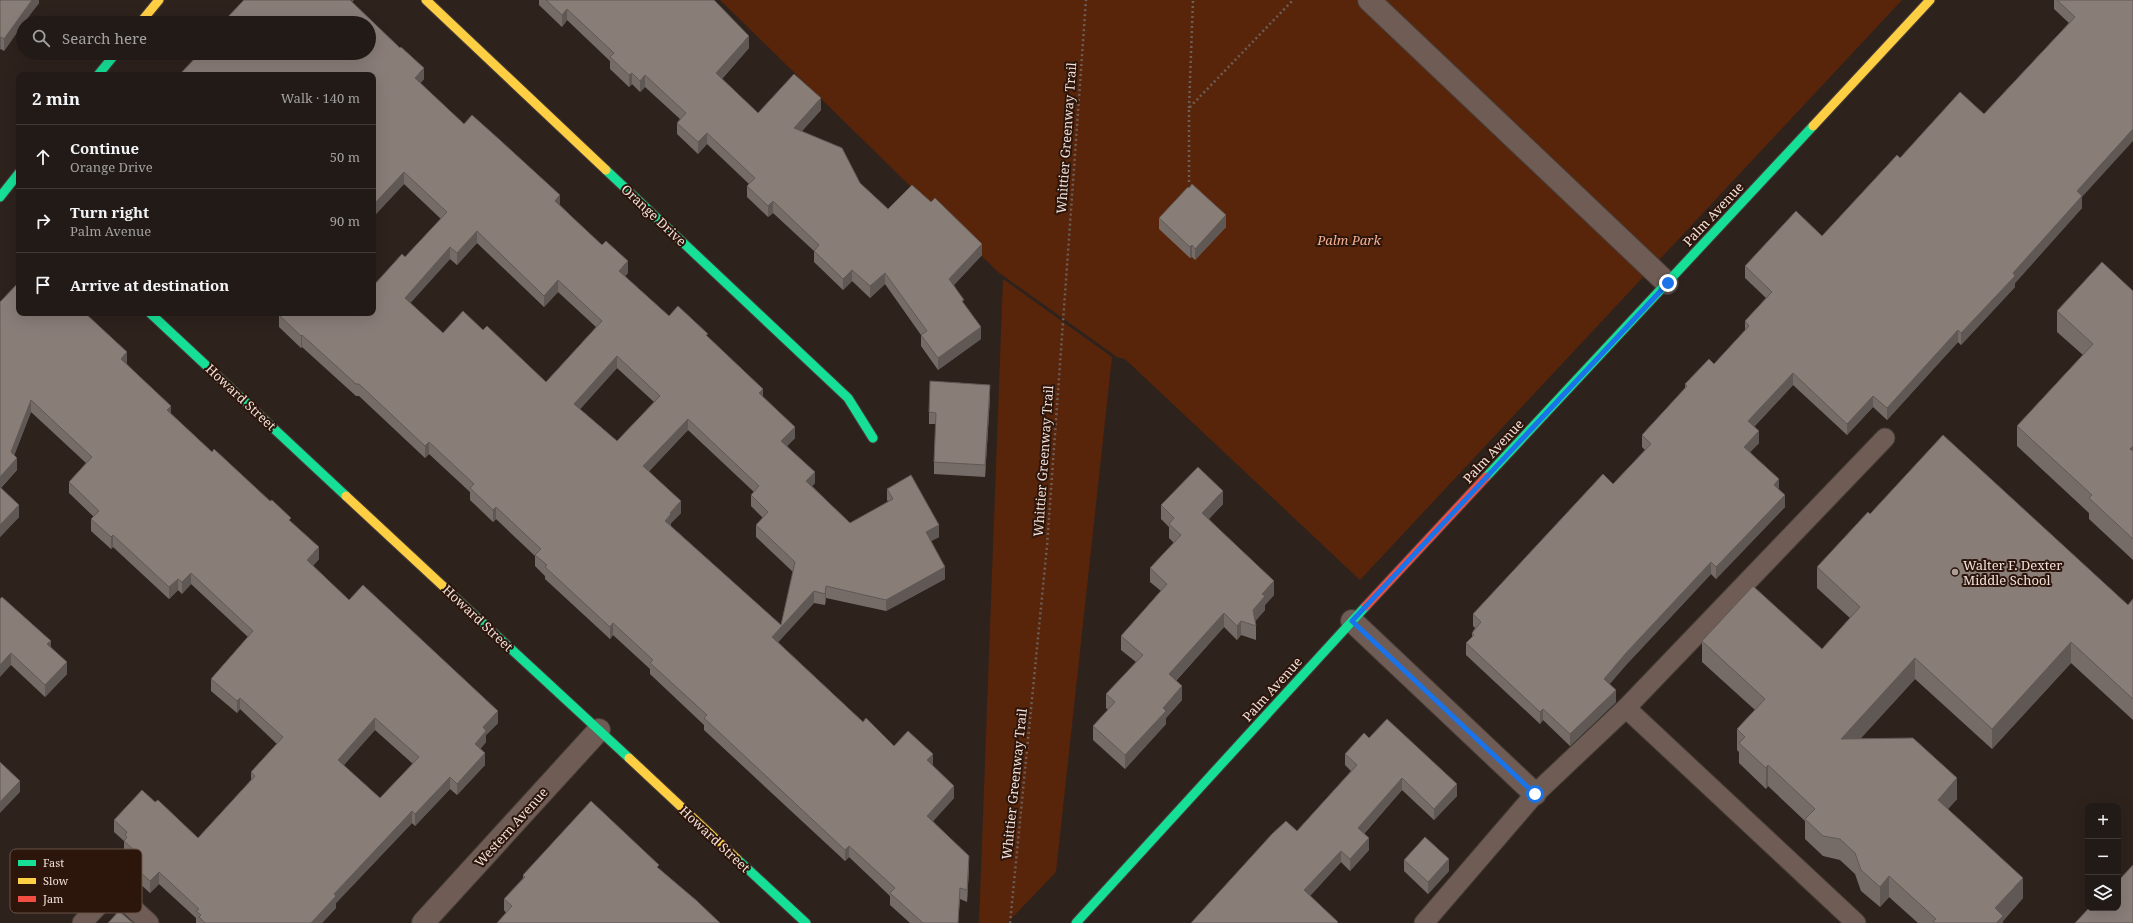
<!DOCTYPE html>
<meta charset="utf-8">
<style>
body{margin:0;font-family:"Noto Serif",serif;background:#2e2723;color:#f1f3f6}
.controls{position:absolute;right:12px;bottom:12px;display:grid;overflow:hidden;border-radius:8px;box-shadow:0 4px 16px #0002}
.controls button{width:36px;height:36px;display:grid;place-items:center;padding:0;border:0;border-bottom:1px solid #3f3835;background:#221a16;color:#f1f3f6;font:20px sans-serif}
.stop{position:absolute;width:12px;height:12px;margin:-9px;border:3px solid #1a73e8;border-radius:50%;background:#fff}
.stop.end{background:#1a73e8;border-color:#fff;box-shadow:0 1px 4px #0008}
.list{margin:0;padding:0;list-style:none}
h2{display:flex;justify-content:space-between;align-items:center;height:52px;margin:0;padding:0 16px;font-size:17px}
h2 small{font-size:13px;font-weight:400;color:#a2a1a1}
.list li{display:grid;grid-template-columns:26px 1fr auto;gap:12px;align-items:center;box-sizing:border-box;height:64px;padding:0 16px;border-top:1px solid #3f3835}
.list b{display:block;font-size:15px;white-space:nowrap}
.list p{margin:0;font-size:13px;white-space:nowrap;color:#a2a1a1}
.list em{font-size:13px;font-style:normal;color:#a2a1a1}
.icon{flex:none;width:22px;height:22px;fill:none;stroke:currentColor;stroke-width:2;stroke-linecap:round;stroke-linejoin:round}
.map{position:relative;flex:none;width:2133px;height:923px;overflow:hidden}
.search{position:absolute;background:#221a16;box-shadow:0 4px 16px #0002;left:16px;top:16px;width:360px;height:44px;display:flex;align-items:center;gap:10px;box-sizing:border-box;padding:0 14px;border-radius:22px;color:#a2a1a1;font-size:15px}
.panel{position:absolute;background:#221a16;box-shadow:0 4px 16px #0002;left:16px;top:72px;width:360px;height:244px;border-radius:8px}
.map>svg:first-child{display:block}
.green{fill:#58250a}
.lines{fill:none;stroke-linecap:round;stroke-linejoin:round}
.lane-casing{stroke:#483e39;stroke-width:21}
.street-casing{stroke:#483e39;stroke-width:24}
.fast-casing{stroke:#483e39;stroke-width:11}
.slow-casing{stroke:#483e39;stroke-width:11}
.jam-casing{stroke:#483e39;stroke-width:11}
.path{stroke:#6c5e58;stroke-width:2.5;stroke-dasharray:2 3;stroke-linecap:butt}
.lane{stroke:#6f5d55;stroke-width:19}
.street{stroke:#6f5d55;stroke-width:22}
.fast{stroke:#16e098;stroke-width:9}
.slow{stroke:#ffcf43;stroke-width:9}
.jam{stroke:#f24e42;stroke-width:9}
.wall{fill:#766c67;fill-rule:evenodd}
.shaded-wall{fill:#605854}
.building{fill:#897d78;stroke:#605854;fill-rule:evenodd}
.route{stroke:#1a73e8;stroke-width:5}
.poi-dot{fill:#ad9e98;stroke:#2c150b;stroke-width:1.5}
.labels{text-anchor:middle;stroke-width:4;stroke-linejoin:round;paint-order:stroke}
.street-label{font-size:13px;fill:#f2e1da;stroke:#2c150b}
.park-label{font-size:13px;font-style:italic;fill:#f6b094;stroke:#2c150b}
.poi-label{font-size:13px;fill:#f2e1da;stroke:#2c150b;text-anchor:start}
.key{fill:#2c150b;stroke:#675249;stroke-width:1}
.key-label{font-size:11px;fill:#f2e1da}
</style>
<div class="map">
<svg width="2133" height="923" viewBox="0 0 2133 923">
<rect width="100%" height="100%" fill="#2e221d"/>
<g class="green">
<path d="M720,0H1902L1360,580L1125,359L1117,357L998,272Z"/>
<path d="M1003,279L1112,357L1056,872L1007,923H979Z"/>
</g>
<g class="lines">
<defs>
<g id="lane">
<path d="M1626,708L1856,923"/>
<path d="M82,923L113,890L149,923"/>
<path d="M1424,923L1535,794L1626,708L1885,438"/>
</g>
<g id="street">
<path d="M1369,0L1667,283"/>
<path d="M1352,621L1535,794"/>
<path d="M423,923L599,730"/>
</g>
<g id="fast">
<path d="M98,75L116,53"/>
<path d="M606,170L848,398L873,438"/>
<path d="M0,197L19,173"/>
<path d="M150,313L346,496"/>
<path d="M1486,477L1813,126"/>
<path d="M444,587L629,758"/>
<path d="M737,859L806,923"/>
<path d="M1076,923L1366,606"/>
</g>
<g id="slow">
<path d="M426,0L606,170"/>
<path d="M140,23L159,0"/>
<path d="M1813,126L1930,0"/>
<path d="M346,496L444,587"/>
<path d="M629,758L737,859"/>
</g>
<path id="jam" d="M1366,606L1486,477"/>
</defs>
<use href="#lane" class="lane-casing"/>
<use href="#street" class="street-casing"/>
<use href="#fast" class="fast-casing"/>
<use href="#slow" class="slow-casing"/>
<use href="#jam" class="jam-casing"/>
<g class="path">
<path d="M1189,108L1193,0"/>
<path d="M1189,182V108L1293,0"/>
<path d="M1010,923L1047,546L1086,0"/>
</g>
<use href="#lane" class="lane"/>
<use href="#street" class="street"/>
<use href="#fast" class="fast"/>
<use href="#slow" class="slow"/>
<use href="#jam" class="jam"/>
</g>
<g class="wall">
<path d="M0,0H39V3L23,23V24L4,51L1,49Z"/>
<path d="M354,0L352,2L424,79L420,83L464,124L560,205L628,273L625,276L669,316L708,337L763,397L795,438L787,446L815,483L812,486L850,523L888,502L887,500V489L939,537L931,541L945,579L886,611L826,598L825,605L814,603L778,642L863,722L894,746L933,765L932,766L954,798L933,821L969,868L967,902L960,899L958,923H910L890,905V896L849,857L845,861L704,730V725L650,674V669L613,635L610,639L545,579V576L535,566V556L496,519L493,522L470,500V492L429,454L425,458L359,396H356L302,347L301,348L279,327V315L373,313L405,257L441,219L404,184L375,215L373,213V75L369,53L222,23ZM477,243L544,307L558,292L596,327L546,382L483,330L443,333L410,303L450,259L457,265ZM617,368L654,402L617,441L580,409ZM688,430L754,492L751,495V506L763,518L756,525V537L793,572L781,625L671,526V523L681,513L649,471Z"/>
<path d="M539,0H714L749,48L722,79L758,113L821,110L802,131L860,183L888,209L982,255L954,285L981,339L938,370L921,346V335L885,284L870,298L852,281L843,290L814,262V251L773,213L768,217L747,197V186L749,184L707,144L698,154L677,134V123L680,119L645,87L640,92L632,84L629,87L610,69V61L567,20L562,27L539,5Z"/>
<path d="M2054,0H2133L2082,197V208L2015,283V287L1961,345L1958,342L1887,420L1873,407L1847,435L1793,385L1754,427L1759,443L1750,452L1779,490L1785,507L1716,579L1711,574L1626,665L1609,684L1616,702L1570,746L1543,720L1540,724L1466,655V643L1472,637V633L1475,628L1473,626V614L1613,484L1645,450L1642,447V435L1685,389V384L1714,364L1745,331V321L1766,298L1745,278V266L1822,236L1900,158L1984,114L2069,23L2054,9Z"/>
<path d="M1159,218L1226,227L1195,260L1192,257L1190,258L1159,229Z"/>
<path d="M2133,291V560L2089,519V513L2017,446V426L2083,355L2057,332V311Z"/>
<path d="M0,302L127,364L171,414L212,452L291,522L319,559L313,566L349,600L498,723L486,735V742L480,749L485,765L457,795L450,789L415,826L412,823L336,903V908L322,923H196V918L159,884L150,893L127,872V860L129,858L124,853V841L114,832V820L155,802L198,838L251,780V772L277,744L240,709L237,713L211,691V679L248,637L191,584L182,594L178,590L169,599L113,547L111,549L91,531V519L94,517L69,493V482L86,463L31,412L14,455L17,470L1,488L19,517L0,537ZM375,730L413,764L380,798L343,765Z"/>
<path d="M990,397L985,477L934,474V462L936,424H929V412Z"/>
<path d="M1223,504L1209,519L1274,595L1265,605V610L1255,621L1256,626V640L1241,635L1237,640L1224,627L1176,681L1182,700L1166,718V724L1125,769L1093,740V726L1108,710L1106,708V694L1136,662L1121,650V636L1161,591L1150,582V568L1174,543L1169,538V527L1161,519V505Z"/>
<path d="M1870,514L2128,605L2133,599V720L2071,663L1992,749L1915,679L1860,739L1957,799L1948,809L2023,898L2003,921V923H1918L1889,897L1880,907L1861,891L1855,874L1840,860L1823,856L1805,839V821L1768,786L1766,789L1739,763V752L1737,750V729L1755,710L1702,662V641L1822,649L1850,618L1817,588V567Z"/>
<path d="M0,599L51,647L67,674L45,697L11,665Z"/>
<path d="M1369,738L1457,796L1434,820L1402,790L1364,834L1369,850L1350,871L1341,862L1310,896L1338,923H1191L1297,831L1351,771L1345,765V754Z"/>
<path d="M1404,860L1449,871L1428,894L1404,871Z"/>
<path d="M659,868L506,913L504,910V899L523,878V875Z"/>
</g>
<g class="shaded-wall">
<path d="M32,0H39V3L24,23H23V24L4,51V39Z"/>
<path d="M567,9V20L562,27V15Z"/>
<path d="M749,36V48L716,85V73Z"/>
<path d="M1,37V49L0,50V38Z"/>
<path d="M424,68V79L415,90V78Z"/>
<path d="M632,73V84L629,87V75Z"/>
<path d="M645,75V87L640,92V81Z"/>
<path d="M821,98V110L794,140V128Z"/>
<path d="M2133,129V141L2082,197V208L2015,283V287L1961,345V333L2013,273L2077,191Z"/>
<path d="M707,133V144L698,154V142Z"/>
<path d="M404,172V184L375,215V203Z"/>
<path d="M560,195V207L555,201Z"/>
<path d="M773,201V213L768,217V206Z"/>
<path d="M1226,215V227L1195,260V249Z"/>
<path d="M477,231V243L457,265V253Z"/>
<path d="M982,244V255L949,290V279Z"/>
<path d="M1192,245V257L1190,258V247Z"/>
<path d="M450,247V259L405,309V298Z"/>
<path d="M628,261V273L619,282V271Z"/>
<path d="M852,270V281L843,290V279Z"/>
<path d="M885,273V284L870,298V286Z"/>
<path d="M558,280V292L544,307V296Z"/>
<path d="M981,327V339L938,370V358Z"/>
<path d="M1958,330V342L1887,420V408Z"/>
<path d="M302,335V347L301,348V336Z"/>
<path d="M127,352V364L121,371V359Z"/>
<path d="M617,356V368L574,416V404Z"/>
<path d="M1793,373V385L1748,433V421Z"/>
<path d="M990,385V397L985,477V465Z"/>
<path d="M763,389V400L759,393Z"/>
<path d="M1873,396V407L1847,435V424Z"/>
<path d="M31,400V412L11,464V452Z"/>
<path d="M171,406V418L167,410Z"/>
<path d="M688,419V430L643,478V466Z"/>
<path d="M795,427V438L781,452V441Z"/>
<path d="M1759,431V443L1744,458V447Z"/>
<path d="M429,442V454L425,458V446Z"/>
<path d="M2133,446V466L2130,449Z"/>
<path d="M17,458V470L0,488V477Z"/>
<path d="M815,472V483L806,493V481Z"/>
<path d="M1779,479V491L1774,485Z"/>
<path d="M1223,491V504L1202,526V513Z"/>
<path d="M1785,495V507L1716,579V567Z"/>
<path d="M681,501V513L671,523V526L665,521L670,513Z"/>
<path d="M19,505V517L0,537V525Z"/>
<path d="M496,507V519L493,522V510Z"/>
<path d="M939,525V537L926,544V532Z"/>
<path d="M113,535V547L111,549V537Z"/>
<path d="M319,547V559L307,572V560Z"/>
<path d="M1711,562V574L1626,665L1604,691V679L1626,653Z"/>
<path d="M945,567V579L886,611V600Z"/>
<path d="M191,573V584L182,594V582Z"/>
<path d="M178,579V590L169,599V587Z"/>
<path d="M1274,581V595L1265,605V610L1253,624V610L1262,594Z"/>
<path d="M826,586V598L825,605V594Z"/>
<path d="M814,591V603L772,649V637Z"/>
<path d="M1224,613V627L1169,688V674Z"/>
<path d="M1241,621V635L1237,640V626Z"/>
<path d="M613,623V635L610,639V627Z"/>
<path d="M51,641V652L47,644Z"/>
<path d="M2071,642V663L1992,749V729Z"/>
<path d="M11,653V665L0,677V665Z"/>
<path d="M1915,658V679L1841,760V739Z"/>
<path d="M67,662V674L45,697V685Z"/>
<path d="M1182,686V700L1166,718V724L1125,769V755L1163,708Z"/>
<path d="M1616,690V702L1570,746V734Z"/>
<path d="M240,698V709L237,713V701Z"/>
<path d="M1543,709V720L1540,724V712Z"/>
<path d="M498,711V723L486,735V742L475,756V744L483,727Z"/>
<path d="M375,718V730L338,772V760Z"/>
<path d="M485,753V765L457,795V784Z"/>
<path d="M933,754V765L927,772V760Z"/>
<path d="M1768,765V786L1766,789V768Z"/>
<path d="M450,777V789L415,826V814Z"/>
<path d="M1402,778V790L1358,840V828Z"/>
<path d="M1957,778V799L1938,820V800Z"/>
<path d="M20,781V792L0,813V802Z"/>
<path d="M1457,784V796L1434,820V809Z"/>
<path d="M954,786V798L927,828V816Z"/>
<path d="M412,811V823L336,903V908L322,923H311L334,894Z"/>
<path d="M1369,838V850L1350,871V859Z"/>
<path d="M849,846V857L845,861V850Z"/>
<path d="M1341,851V862L1304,902V890Z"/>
<path d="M969,856V868L967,902V890Z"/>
<path d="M1449,859V871L1428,894V882Z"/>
<path d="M159,872V884L150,893V881Z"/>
<path d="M1889,876V897L1880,907V887Z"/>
<path d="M2023,878V898L2003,921V923H1995V908Z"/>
</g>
<g class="building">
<path d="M0,0H32L4,39L1,37L0,38Z"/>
<path d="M244,0H350L400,48L401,47L424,68L415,78L464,124L472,115L501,141L560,195L555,201L602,245L606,241L628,261L619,271L669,316L678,306L708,334L706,335L763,389L759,393L795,427L781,441L815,472L806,481L850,523L893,499L887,489L911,475L939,525L926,532L945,567L886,600L826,586L825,594L814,591L772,637L863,722L866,718L894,746L908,731L933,754L927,760L954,786L927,816L969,856L967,890L960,888L958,923H923L890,893L895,888L849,846L845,850L704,718L707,715L650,663L653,660L613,623L610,627L545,567L547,565L535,555L541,549L496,507L493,510L470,488L474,484L429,442L425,446L359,384H356L302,335L301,336L279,315L282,313H373V286L402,254L405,257L447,212L404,172L375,203L373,201V75H179L200,53H369V23H222ZM477,231L544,296L558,280L602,321L546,382L487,326L483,330L463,311L443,333L405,298L450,247L457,253ZM617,356L660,396L617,441L574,404ZM688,419L759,486L751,495L768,512L756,525L795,562L781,625L665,521L671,514L670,513L681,501L643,466Z"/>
<path d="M546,0H714L749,36L716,73L758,113L794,74L821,98L794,128L842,148L860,183L888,209L912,185L931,202L935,198L982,244L949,279L964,300L962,301L981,327L938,358L921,335L927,331L885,273L870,286L852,270L843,279L814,251L819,245L773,201L768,206L747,186L755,178L707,133L698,142L677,123L686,113L645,75L640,81L632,73L629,75L610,57L614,53L567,9L562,15Z"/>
<path d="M2057,0H2133V129L2077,191L2082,196L2013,273L2015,276L1961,333L1958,330L1887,408L1873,396L1847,424L1793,373L1748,421L1759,431L1744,447L1779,479L1774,485L1785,495L1716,567L1711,562L1626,653L1604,679L1616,690L1570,734L1543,709L1540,712L1466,643L1474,635L1472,633L1481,622L1473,614L1603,474L1613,484L1651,444L1642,435L1687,386L1685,384L1709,359L1714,364L1749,326L1745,321L1772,292L1745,266L1796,211L1822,236L1897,155L1900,158L1960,92L1984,114L2075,17Z"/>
<path d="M1192,184L1226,215L1195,249L1192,245L1190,247L1159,218L1188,187L1189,188Z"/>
<path d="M2102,262L2133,291V446L2130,449L2133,451V539L2089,498L2092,495L2017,426L2093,344L2057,311Z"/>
<path d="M19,282V313H85L127,352L121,359L171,406L167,410L212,452L214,449L270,501L272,500L291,518L289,520L319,547L307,560L349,600L363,585L498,711L483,727L486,731L475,744L485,753L457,784L450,777L415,814L412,811L334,894L336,896L311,923H205L199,917L201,915L196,911L199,909L159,872L150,881L127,860L135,851L124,841L127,837L125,835L127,832L114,820L142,790L155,802L158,800L198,838L255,776L251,772L283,737L240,698L237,701L211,679L253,631L191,573L182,582L178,579L169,587L113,535L111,537L91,519L99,511L69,482L92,457L31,400L11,452L17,458L0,477V302ZM375,718L419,757L380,798L338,760Z"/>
<path d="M930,381L990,385L985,465L934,462L936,413L929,412Z"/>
<path d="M1943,435L2128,605L2133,599V699L2071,642L1992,729L1915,658L1841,739L1913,738L1957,778L1938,800L2023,878L1995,908L2003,916L1996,923H1935L1933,921L1936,919L1889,876L1880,887L1861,870L1855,853L1840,839L1823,836L1805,819L1815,809L1768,765L1766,768L1739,743L1745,737L1737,729L1765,699L1702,641L1753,586L1822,649L1860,607L1817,567L1868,512L1870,514Z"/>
<path d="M1198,467L1223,491L1202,513L1274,581L1262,594L1265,596L1253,610L1256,626L1241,621L1237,626L1224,613L1169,674L1182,686L1163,708L1166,711L1125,755L1093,726L1115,702L1106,694L1143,655L1121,636L1167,584L1150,568L1181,535L1169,524L1174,518L1161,505Z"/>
<path d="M0,487L19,505L0,525Z"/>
<path d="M2,597L51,641L47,644L67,662L45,685L11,653L0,665V599Z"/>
<path d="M1387,719L1457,784L1434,809L1402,778L1358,828L1369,838L1350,859L1341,851L1304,890L1338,922L1337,923H1191L1272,834L1286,821L1297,831L1357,765L1345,754L1364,733L1369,738Z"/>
<path d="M0,762L20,781L0,802Z"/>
<path d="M591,801L659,865L657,867L697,901L720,923H497L512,906L504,899L525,877L523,875Z"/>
<path d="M1425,837L1449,859L1428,882L1404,860Z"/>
<path d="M2133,865V923H2075L2089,908H2118V881Z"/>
<path d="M119,911L133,923H108Z"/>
</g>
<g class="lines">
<path class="route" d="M1535,794L1352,621L1668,283"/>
</g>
<circle class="poi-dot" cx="1955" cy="572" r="4"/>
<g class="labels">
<g class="street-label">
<text transform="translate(1066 138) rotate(-86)" y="5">Whittier Greenway Trail</text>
<text transform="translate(1713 214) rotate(-47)" y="5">Palm Avenue</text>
<text transform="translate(654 215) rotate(43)" y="5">Orange Drive</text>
<text transform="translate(241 397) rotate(43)" y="5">Howard Street</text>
<text transform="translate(1493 451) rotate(-47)" y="5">Palm Avenue</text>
<text transform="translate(1043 461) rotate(-86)" y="5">Whittier Greenway Trail</text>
<text transform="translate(478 618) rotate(43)" y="5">Howard Street</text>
<text transform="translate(1272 689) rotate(-48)" y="5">Palm Avenue</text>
<text transform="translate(1014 784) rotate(-84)" y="5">Whittier Greenway Trail</text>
<text transform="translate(511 827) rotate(-48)" y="5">Western Avenue</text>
<text transform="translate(715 839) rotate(43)" y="5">Howard Street</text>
</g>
<g class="park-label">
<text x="1349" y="245">Palm Park</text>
</g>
<g class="poi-label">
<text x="1963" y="570">Walter F. Dexter<tspan x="1963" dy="15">Middle School</tspan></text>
</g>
</g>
<rect x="10" y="849" width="132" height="64" rx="6" class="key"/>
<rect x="18" y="860" width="18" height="6" fill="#16e098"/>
<rect x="18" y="878" width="18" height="6" fill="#ffcf43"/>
<rect x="18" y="896" width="18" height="6" fill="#f24e42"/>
<g class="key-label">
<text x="43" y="867">Fast</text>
<text x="43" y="885">Slow</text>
<text x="43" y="903">Jam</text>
</g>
</svg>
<div class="controls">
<button>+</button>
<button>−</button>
<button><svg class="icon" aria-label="layers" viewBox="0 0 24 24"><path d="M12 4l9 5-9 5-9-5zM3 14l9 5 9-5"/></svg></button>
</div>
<div class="stop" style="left:1535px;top:794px"></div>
<div class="stop end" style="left:1668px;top:283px"></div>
<div class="search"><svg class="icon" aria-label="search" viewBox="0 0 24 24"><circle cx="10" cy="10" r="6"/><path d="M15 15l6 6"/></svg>Search here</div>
<section class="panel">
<h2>2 min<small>Walk · 140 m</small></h2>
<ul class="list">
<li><svg class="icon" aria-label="ahead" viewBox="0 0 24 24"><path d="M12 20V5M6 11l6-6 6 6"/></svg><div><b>Continue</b><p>Orange Drive</p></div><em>50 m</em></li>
<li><svg class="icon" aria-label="right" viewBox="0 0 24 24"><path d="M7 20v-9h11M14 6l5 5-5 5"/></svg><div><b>Turn right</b><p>Palm Avenue</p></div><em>90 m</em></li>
<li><svg class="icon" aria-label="arrive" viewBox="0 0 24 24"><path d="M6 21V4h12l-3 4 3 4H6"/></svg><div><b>Arrive at destination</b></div></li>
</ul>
</section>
</div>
